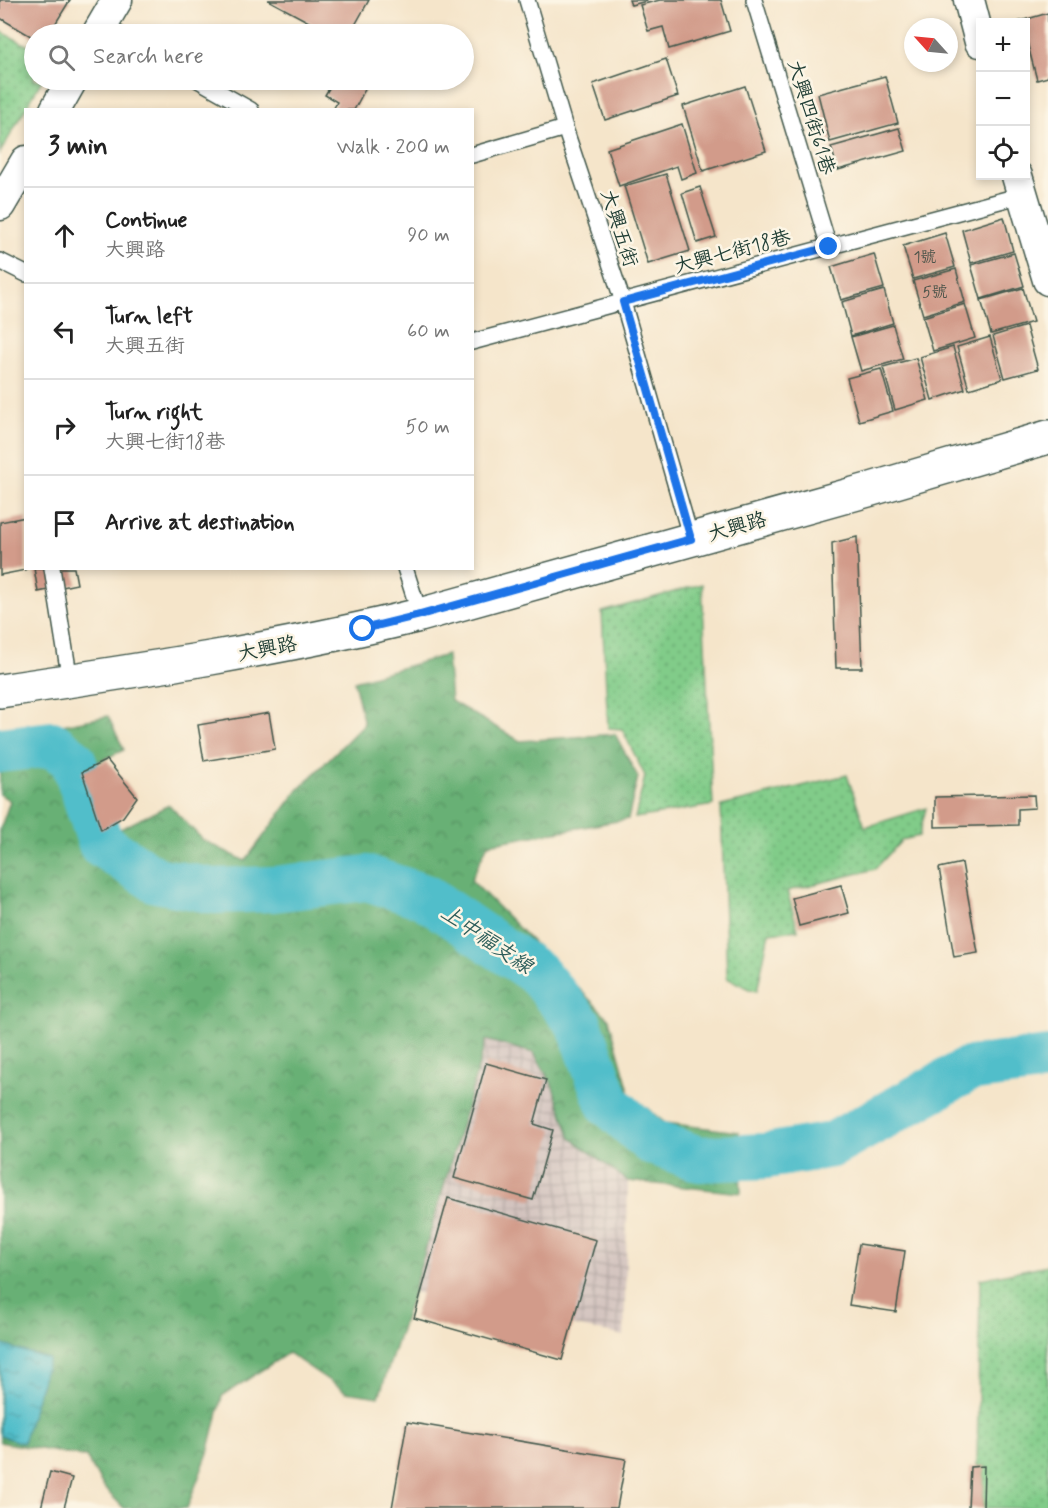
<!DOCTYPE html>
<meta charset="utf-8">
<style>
body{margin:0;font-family:Mynerve,"LXGW WenKai TC",sans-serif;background:#f2f2f2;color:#222}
.controls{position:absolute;right:18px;top:18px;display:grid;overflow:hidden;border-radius:0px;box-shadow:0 3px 9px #0003}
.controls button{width:54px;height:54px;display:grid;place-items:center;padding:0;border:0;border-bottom:2px solid #e0e0e0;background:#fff;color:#222;font:30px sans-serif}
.compass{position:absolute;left:904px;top:18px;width:54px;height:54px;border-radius:50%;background:#fff;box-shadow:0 3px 9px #0003;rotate:297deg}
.stop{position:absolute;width:18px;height:18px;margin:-14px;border:4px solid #1a73e8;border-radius:50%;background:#fff}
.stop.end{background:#1a73e8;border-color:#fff;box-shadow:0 2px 6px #0008}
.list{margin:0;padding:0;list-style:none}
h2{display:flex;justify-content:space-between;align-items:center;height:78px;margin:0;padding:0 24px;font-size:26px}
h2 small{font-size:20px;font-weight:400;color:#767676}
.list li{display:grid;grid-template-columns:39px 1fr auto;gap:18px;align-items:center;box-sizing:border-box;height:96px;padding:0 24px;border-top:2px solid #e0e0e0}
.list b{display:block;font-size:22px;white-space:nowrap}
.list p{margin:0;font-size:20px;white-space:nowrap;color:#767676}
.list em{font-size:20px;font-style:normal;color:#767676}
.icon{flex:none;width:33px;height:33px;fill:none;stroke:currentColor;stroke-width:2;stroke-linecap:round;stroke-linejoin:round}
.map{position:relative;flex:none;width:1048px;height:1508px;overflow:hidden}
.search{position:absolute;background:#fff;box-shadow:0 3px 9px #0003;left:24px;top:24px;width:450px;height:66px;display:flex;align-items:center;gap:15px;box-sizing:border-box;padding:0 21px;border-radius:33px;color:#767676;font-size:22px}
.panel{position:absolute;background:#fff;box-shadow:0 3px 9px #0003;left:24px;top:108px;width:450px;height:462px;border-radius:0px}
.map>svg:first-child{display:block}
.industrial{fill:url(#industrial-grid)}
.grass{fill:url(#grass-dots);stroke:#50845e;stroke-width:1.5}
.forest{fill:url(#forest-crowns);stroke:#447654;stroke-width:1.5}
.water{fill:url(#water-ripples);stroke:#387e7f;stroke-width:1.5}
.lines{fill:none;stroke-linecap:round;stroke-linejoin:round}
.river{stroke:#51beca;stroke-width:46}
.building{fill:#d29b8a}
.lane-casing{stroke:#3f564a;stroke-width:18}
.street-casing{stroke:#3f564a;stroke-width:33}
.secondary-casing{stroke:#3f564a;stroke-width:36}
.lane{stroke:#fff;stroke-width:15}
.street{stroke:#fff;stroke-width:30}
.secondary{stroke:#fff;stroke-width:33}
.route{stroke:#1a73e8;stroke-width:8}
.labels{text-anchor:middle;stroke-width:5;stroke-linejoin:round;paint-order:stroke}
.number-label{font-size:16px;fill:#4c544a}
.street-label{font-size:20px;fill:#1f3d34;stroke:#fcf5e5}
.water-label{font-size:21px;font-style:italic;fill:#2c5d5a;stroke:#fcf5e5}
</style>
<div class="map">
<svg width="1048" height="1508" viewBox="0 0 1048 1508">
<defs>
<pattern id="industrial-grid" width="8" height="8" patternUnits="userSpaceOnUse" patternTransform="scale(1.5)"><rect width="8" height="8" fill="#d0c0bc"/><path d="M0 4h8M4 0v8" fill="none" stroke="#a89d9a"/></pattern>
<pattern id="grass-dots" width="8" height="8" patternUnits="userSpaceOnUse" patternTransform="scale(1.5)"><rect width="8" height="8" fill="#81cc89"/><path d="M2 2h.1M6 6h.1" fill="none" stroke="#69a771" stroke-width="1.8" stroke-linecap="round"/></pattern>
<pattern id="forest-crowns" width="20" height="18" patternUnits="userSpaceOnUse" patternTransform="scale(1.5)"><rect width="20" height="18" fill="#68b075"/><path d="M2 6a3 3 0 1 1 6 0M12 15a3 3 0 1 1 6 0" fill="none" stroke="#559061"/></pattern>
<pattern id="water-ripples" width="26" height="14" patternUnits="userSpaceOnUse" patternTransform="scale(1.5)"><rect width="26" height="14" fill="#51beca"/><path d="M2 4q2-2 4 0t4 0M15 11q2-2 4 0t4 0" fill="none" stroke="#439ca5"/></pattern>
</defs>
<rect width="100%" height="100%" fill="#fcf5e5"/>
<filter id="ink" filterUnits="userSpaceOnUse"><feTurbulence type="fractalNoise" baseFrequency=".0167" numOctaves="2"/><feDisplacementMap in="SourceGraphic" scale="12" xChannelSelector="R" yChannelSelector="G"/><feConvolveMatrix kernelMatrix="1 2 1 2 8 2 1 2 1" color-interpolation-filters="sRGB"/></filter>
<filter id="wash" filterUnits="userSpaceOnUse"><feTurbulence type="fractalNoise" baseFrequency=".008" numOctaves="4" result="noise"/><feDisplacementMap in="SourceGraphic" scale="24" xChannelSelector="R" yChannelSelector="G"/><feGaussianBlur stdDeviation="1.35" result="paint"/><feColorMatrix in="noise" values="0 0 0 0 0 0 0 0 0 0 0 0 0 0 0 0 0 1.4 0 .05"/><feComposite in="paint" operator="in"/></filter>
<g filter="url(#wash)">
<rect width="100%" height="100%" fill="#f5e5ca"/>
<path class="industrial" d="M486,1040L534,1053L552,1084L571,1138L628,1181L624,1336L413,1292Z"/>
<g class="grass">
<path d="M0,31L34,49V80H42L0,153Z"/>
<path d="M702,584L713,805L635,818L645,776L622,729L608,728L602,612Z"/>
<path d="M847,775L865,827L926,808L919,836L902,840L875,869L787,891L798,930L769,933L757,991L749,989L727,978L721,806Z"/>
<path d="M1048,1265V1508H983L984,1466H977L980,1279Z"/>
</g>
<path class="forest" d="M447,655L451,701L520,741L615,734L638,777L628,819L488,844L471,880L609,1019L630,1094L665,1123L739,1132L741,1193L628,1181L571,1138L552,1084L534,1053L486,1040L413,1292L379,1397L346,1392L288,1353L222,1396L208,1453L187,1508H124L105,1489L86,1457L0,1442V830L10,801L0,794V737L108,716L124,750L68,776L92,843L169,805L203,840L245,861L298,790L364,724L354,681Z"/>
<path class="water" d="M0,1344L49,1359L23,1443L0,1436Z"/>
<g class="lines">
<path class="river" d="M0,750L52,744L73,760L101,844L156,880L214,891L274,889L367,878L425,897L537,973L579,1024L608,1103L650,1141L699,1159L766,1156L832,1145L969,1069L1048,1059"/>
</g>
<g id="blocks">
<g class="building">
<path d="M0,0H70L49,34H34V38L0,18Z"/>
<path d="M268,0H369L350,34H331Z"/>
<path d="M629,0H647V1L631,5Z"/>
<path d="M660,0H721L730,31L669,49L663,27L648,31L640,5Z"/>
<path d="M1048,13V77L1037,80L1026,38V22H1017Z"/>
<path d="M666,59L678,96L605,120L593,84Z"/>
<path d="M885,76L898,123L830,142L818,94Z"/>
<path d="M334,80H370L354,110H333L337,102L325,95Z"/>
<path d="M745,86L766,151L703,171L683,106Z"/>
<path d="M682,124L697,173L681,179L677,166L619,186L607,149Z"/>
<path d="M899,128L906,151L838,170L831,147Z"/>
<path d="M666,174L690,251L648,264L624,186Z"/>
<path d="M700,187L716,237L697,243L682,193Z"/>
<path d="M1004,217L1013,251L971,263L962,230Z"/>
<path d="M945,233L955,267L913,279L903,246Z"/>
<path d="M1014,253L1024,286L981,299L971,265Z"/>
<path d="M874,254L884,288L841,300L831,267Z"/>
<path d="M956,269L965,302L923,315L913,281Z"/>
<path d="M1023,288L1033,322L991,334L981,300Z"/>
<path d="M884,290L893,323L851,336L842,302Z"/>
<path d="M965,304L975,338L933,351L923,317Z"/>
<path d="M893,325L903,359L861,371L851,337Z"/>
<path d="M1026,326L1038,369L1005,378L993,336Z"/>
<path d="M990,337L1002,379L969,389L957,347Z"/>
<path d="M953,347L965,389L932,400L920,357Z"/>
<path d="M916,358L928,400L895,410L883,367Z"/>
<path d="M881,369L893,411L859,421L847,378Z"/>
<path d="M26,517V570L0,575V522Z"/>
<path d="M857,537L862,668H836L832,543Z"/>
<path d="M34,568H74L77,584L38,592Z"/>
<path d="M269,713L275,749L204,761L198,725Z"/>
<path d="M107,760L137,797L123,817L101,830L82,772Z"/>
<path d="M1034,795L1035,808L1018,809V825L935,827V797Z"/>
<path d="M962,863L978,953L954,957L939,868Z"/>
<path d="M841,885L849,913L799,926L792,898Z"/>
<path d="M486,1063L546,1080L534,1124L553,1130L533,1200L454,1178Z"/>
<path d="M448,1198L596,1240L562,1360L414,1318Z"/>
<path d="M859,1244L905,1251L896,1312L849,1305Z"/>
<path d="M407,1422L626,1459L617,1508H392Z"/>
<path d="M984,1466L983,1508H968L970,1467Z"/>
<path d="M50,1472L72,1478L64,1508H41Z"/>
</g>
</g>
</g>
<g filter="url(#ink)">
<use href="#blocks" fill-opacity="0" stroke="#3f564a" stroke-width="1.5"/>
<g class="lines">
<defs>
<g id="lane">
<path d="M527,0L565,128L623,302L691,539"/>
<path d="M754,0L829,247"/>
<path d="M103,25L119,34"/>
<path d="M198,80L251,110"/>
<path d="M472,155L565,128"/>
<path d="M0,261L26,274"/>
<path d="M472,342L1022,195"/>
<path d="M52,568L70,681"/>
<path d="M405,568L420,615"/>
</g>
<g id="street">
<path d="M969,0L980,42"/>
<path d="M97,34L117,0"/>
<path d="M55,110L72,80"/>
<path d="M1017,176L1048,280"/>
<path d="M0,205L26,161"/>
</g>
<path id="secondary" d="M0,691C141,670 282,649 420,615L868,490L1048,437"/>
</defs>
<use href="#lane" class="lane-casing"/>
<use href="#street" class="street-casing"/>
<use href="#secondary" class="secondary-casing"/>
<use href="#lane" class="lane"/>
<use href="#street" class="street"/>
<use href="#secondary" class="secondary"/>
</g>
</g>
<g class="lines" filter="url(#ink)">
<path class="route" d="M363,629L420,615L691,539L623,302L829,247"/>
</g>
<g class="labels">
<g class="number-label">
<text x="925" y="262">1號</text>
<text x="935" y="297">5號</text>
</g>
<g class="street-label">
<text transform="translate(812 117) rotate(73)" y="7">大興四街61巷</text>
<text transform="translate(620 228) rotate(72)" y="7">大興五街</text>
<text transform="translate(732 251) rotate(-15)" y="7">大興七街18巷</text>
<text transform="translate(737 526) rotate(-16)" y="7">大興路</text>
<text transform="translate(267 648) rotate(-11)" y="7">大興路</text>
</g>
<g class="water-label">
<text transform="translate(487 939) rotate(34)" y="7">上中福支線</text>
</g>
</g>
</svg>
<div class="controls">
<button>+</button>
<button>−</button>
<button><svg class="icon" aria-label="locate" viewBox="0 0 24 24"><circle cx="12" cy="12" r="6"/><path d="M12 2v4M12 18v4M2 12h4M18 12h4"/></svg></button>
</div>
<svg class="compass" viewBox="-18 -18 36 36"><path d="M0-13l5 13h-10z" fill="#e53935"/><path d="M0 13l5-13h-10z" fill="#767676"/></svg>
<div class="stop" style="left:363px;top:629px"></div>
<div class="stop end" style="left:829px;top:247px"></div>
<div class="search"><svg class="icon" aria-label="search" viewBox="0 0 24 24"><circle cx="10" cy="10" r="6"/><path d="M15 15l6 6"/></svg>Search here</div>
<section class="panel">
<h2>3 min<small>Walk · 200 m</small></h2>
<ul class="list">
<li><svg class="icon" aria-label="ahead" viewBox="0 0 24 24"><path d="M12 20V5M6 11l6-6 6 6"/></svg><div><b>Continue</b><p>大興路</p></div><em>90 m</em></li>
<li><svg class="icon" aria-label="left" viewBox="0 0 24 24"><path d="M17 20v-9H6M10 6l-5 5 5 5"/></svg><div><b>Turn left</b><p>大興五街</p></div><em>60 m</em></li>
<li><svg class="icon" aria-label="right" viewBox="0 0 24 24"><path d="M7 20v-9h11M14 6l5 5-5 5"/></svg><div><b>Turn right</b><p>大興七街18巷</p></div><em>50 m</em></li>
<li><svg class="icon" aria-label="arrive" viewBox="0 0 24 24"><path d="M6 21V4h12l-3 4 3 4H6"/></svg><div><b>Arrive at destination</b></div></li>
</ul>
</section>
</div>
